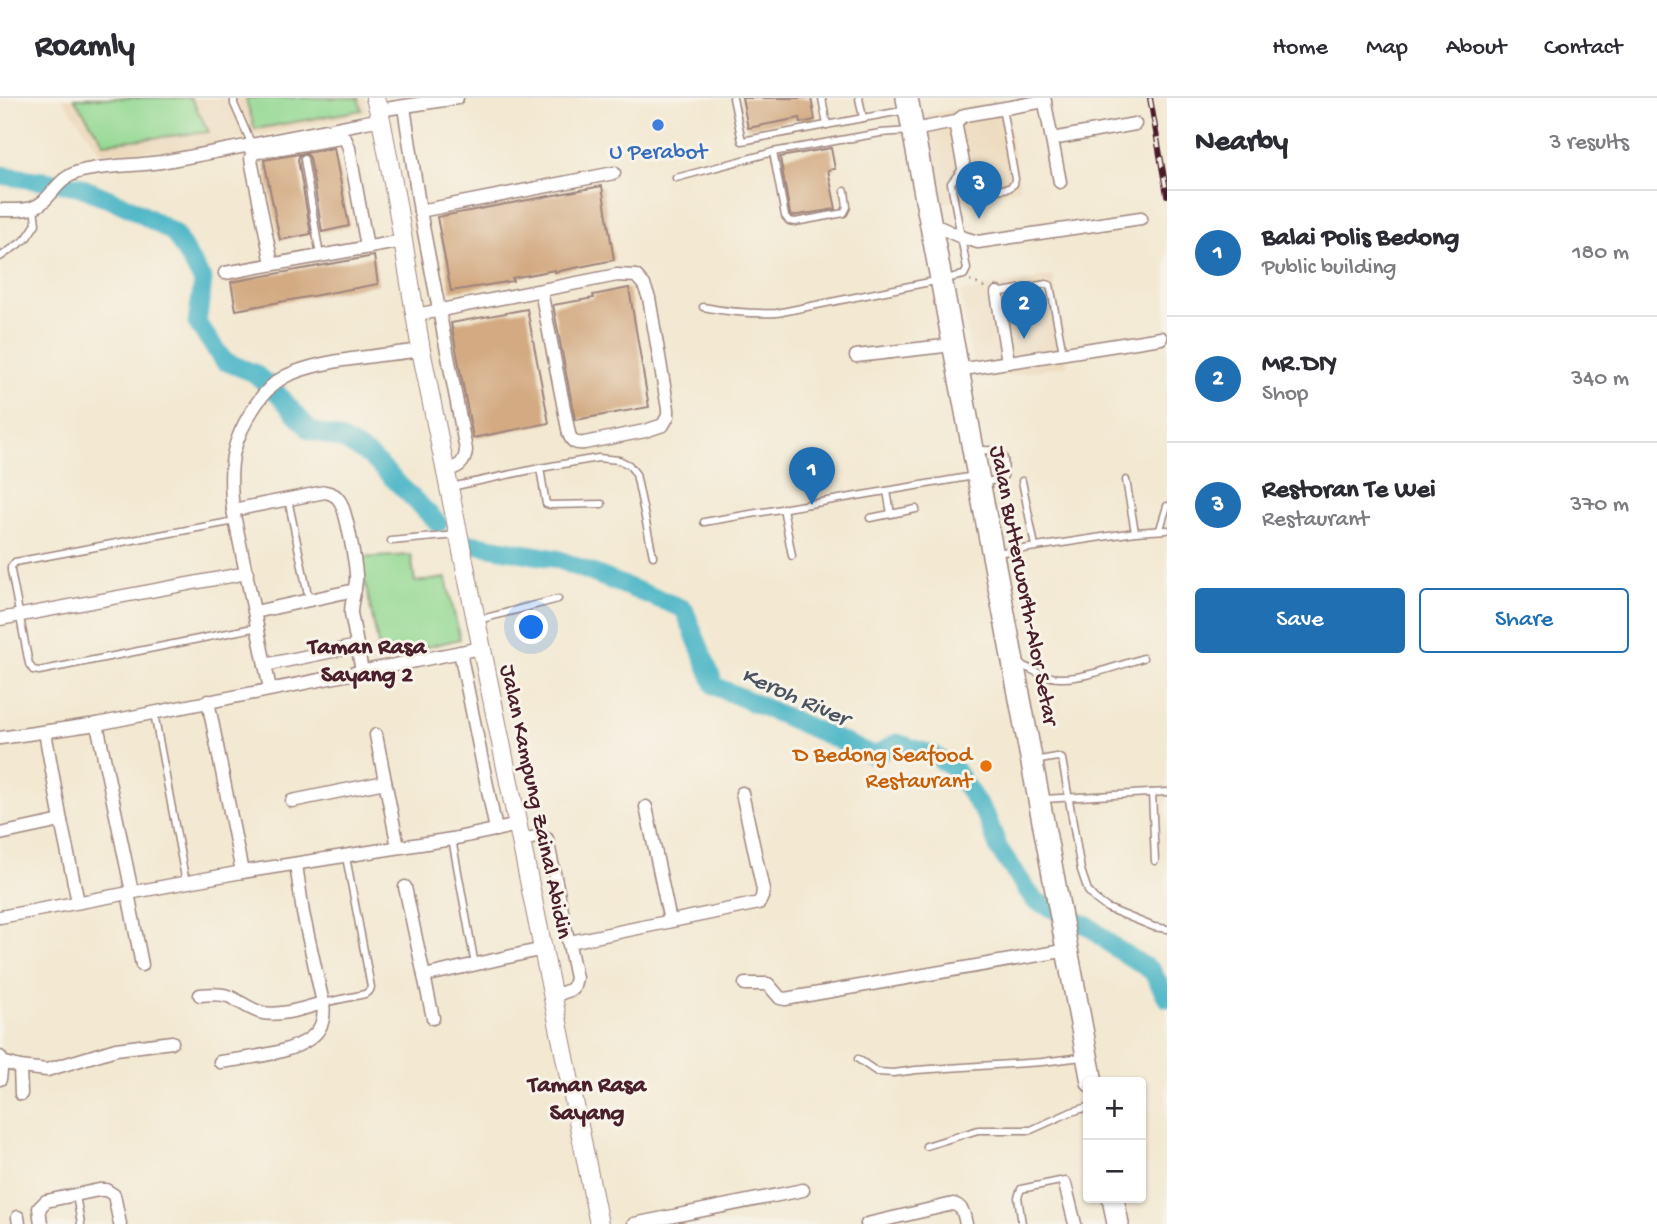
<!DOCTYPE html>
<meta charset="utf-8">
<style>
body{margin:0;font-family:"Gochi Hand",sans-serif;background:#f7f7f7;color:#2b2b33}
.controls{position:absolute;right:21px;bottom:21px;display:grid;overflow:hidden;border-radius:7px;box-shadow:0 2px 5px #0004}
.controls button{width:63px;height:63px;display:grid;place-items:center;padding:0;border:0;border-bottom:2px solid #e1e1e2;background:#fff;color:#2b2b33;font:35px sans-serif}
.you{position:absolute;left:532px;top:530px;width:24px;height:24px;margin:-18px;border:5px solid #fff;border-radius:50%;background:#1a73e8;box-shadow:0 0 0 10px #1a73e833}
.badge{display:grid;place-items:center;width:46px;height:46px;border-radius:50%;background:#1f6fb2;color:#fff;font-size:23px;font-weight:700}
.pin{position:absolute;translate:-50% -58px;filter:drop-shadow(0 2px 4px #0008)}
.pin::after{content:'';position:absolute;top:37px;width:24px;height:21px;background:inherit;clip-path:polygon(0 0,100% 0,50% 100%)}
.list{margin:0;padding:0;list-style:none}
h2{display:flex;justify-content:space-between;align-items:center;height:91px;margin:0;padding:0 28px;font-size:30px}
h2 small{font-size:23px;font-weight:400;color:#7c7c81}
.list li{display:grid;grid-template-columns:46px 1fr auto;gap:21px;align-items:center;box-sizing:border-box;height:126px;padding:0 28px;border-top:2px solid #e1e1e2}
.list b{display:block;font-size:26px;white-space:nowrap}
.list p{margin:0;font-size:23px;white-space:nowrap;color:#7c7c81}
.list em{font-size:23px;font-style:normal;color:#7c7c81}
.actions{display:flex;gap:14px;padding:21px 28px}
.actions a{flex:1;padding:16px 0;border:2px solid #1f6fb2;border-radius:7px;text-align:center;font-size:24px;color:#1f6fb2}
.actions .main{background:#1f6fb2;color:#fff}
.map{position:relative;flex:none;width:1167px;height:1126px;overflow:hidden}
header{display:flex;align-items:center;gap:42px;box-sizing:border-box;height:98px;padding:0 35px;background:#fff;border-bottom:2px solid #e1e1e2}
header strong{font-size:33px}
nav{display:flex;gap:38px;margin-inline-start:auto;font-size:24px}
main{display:flex}
aside{flex:1;background:#fff}
.map>svg:first-child{display:block}
.built{fill:#ecd8ba}
.green{fill:#92d891;stroke:#6e7c5e;stroke-width:2}
.lines{fill:none;stroke-linecap:round;stroke-linejoin:round}
.river{stroke:#49b5c6;stroke-width:19}
.building{fill:#d3aa82}
.lane-casing{stroke:#9e847e;stroke-width:9}
.street-casing{stroke:#9e847e;stroke-width:15}
.secondary-casing{stroke:#9e847e;stroke-width:20}
.primary-casing{stroke:#9e847e;stroke-width:24}
.path{stroke:#9e847e;stroke-width:2;stroke-dasharray:2 5;stroke-linecap:butt}
.lane{stroke:#fff;stroke-width:6}
.street{stroke:#fff;stroke-width:12}
.secondary{stroke:#fff;stroke-width:18}
.primary{stroke:#fff;stroke-width:21}
.rail-casing{stroke:#4a1f2b;stroke-width:6}
.rail{stroke:#f7f3e8;stroke-width:3.5;stroke-dasharray:10;stroke-linecap:butt}
.shop-dot{fill:#3f7fe0;stroke:#f7f3e8;stroke-width:2.5}
.food-dot{fill:#e8710a;stroke:#f7f3e8;stroke-width:2.5}
.labels{text-anchor:middle;stroke-width:6;stroke-linejoin:round;paint-order:stroke}
.shop-label{font-size:23px;fill:#366cbe;stroke:#f7f3e8}
.street-label{font-size:23px;fill:#4a1f2b;stroke:#f7f3e8}
.food-label{font-size:23px;fill:#c56008;stroke:#f7f3e8;text-anchor:end}
.neighbourhood-label{font-size:24px;font-weight:bold;fill:#4a1f2b;stroke:#f7f3e8}
.water-label{font-size:24px;font-style:italic;fill:#4a5461;stroke:#f7f3e8}
</style>
<header>
<strong>Roamly</strong>
<nav><a>Home</a><a>Map</a><a>About</a><a>Contact</a></nav>
</header>
<main>
<div class="map">
<svg width="1167" height="1126" viewBox="0 0 1167 1126">
<rect width="100%" height="100%" fill="#f7f3e8"/>
<filter id="ink" filterUnits="userSpaceOnUse"><feTurbulence type="fractalNoise" baseFrequency=".0143" numOctaves="2"/><feDisplacementMap in="SourceGraphic" scale="14" xChannelSelector="R" yChannelSelector="G"/><feConvolveMatrix kernelMatrix="1 2 1 2 8 2 1 2 1" color-interpolation-filters="sRGB"/></filter>
<filter id="wash" filterUnits="userSpaceOnUse"><feTurbulence type="fractalNoise" baseFrequency=".00686" numOctaves="4" result="noise"/><feDisplacementMap in="SourceGraphic" scale="28" xChannelSelector="R" yChannelSelector="G"/><feGaussianBlur stdDeviation="1.57" result="paint"/><feColorMatrix in="noise" values="0 0 0 0 0 0 0 0 0 0 0 0 0 0 0 0 0 1.4 0 .05"/><feComposite in="paint" operator="in"/></filter>
<g filter="url(#wash)">
<rect width="100%" height="100%" fill="#f3e8d1"/>
<g class="built">
<path d="M62,0H365L369,15L189,52L101,55Z"/>
<path d="M1004,3L1020,91L941,105L925,17Z"/>
<path d="M1053,178L1068,267L976,283L960,194Z"/>
</g>
<g class="green">
<path d="M74,0H191L209,34L104,45Z"/>
<path d="M247,0H358L362,12L255,31L246,2Z"/>
<path d="M411,457L415,484L446,480L460,541L381,560L360,460Z"/>
</g>
<g class="lines">
<g class="river">
<path d="M0,77L78,88L131,110L174,135L203,183L197,225L224,263L254,275L276,294L310,332L343,342L371,359L438,425"/>
<path d="M473,446L557,461L684,511L715,588L875,658L897,645L934,657L955,672L987,720L999,751L1034,802L1090,829L1114,849L1152,873L1167,900"/>
</g>
</g>
<g id="blocks">
<g class="building">
<path d="M742,0H811L815,22L801,25L800,20L748,30Z"/>
<path d="M334,50L349,128L322,134L310,60L307,56H302L299,58L298,62L311,136L280,142L264,62Z"/>
<path d="M831,50L835,71L828,72L836,111L792,118L790,116L780,59Z"/>
<path d="M602,88L614,162L555,174V172L512,180L513,183L451,193L437,119Z"/>
<path d="M374,158L378,186L236,212L231,184Z"/>
<path d="M629,190L649,309L575,322L553,207L594,200L593,197Z"/>
<path d="M527,211L549,325L473,340L451,225Z"/>
</g>
</g>
</g>
<g filter="url(#ink)">
<use href="#blocks" fill-opacity="0" stroke="#9e847e" stroke-width="2"/>
<g class="lines">
<defs>
<g id="lane">
<path d="M234,0V6L252,47"/>
<path d="M733,0L742,43L863,20"/>
<path d="M822,0L827,27"/>
<path d="M859,0L863,20L907,12"/>
<path d="M773,54L785,118L789,123L795,124L844,115L847,109L845,93"/>
<path d="M304,61L320,158"/>
<path d="M676,80L773,54L880,35L910,33"/>
<path d="M971,94L975,95L1009,90L1014,86L1015,81L1002,10"/>
<path d="M0,159L26,141L36,126L34,110"/>
<path d="M997,195L1046,186L1050,187L1063,255"/>
<path d="M703,209C728,214 751,216 777,215L964,177L967,171L951,85L962,71"/>
<path d="M977,352C1000,352 1007,351 1004,378L1001,381L981,385"/>
<path d="M540,370L546,406L550,407L602,406"/>
<path d="M1126,382L1135,434"/>
<path d="M1022,383L1035,448"/>
<path d="M451,389L540,370L598,360L619,362L629,367L636,376L653,458"/>
<path d="M887,393L891,416"/>
<path d="M288,401L309,502"/>
<path d="M783,410L792,458"/>
<path d="M870,420L916,411"/>
<path d="M235,423L15,464L11,469V473L29,566L33,572L39,573L258,529"/>
<path d="M704,424L974,378"/>
<path d="M1160,431L1167,408"/>
<path d="M391,443L457,437"/>
<path d="M996,455L1135,434L1167,432"/>
<path d="M478,522L558,501"/>
<path d="M1017,565C1031,571 1045,580 1060,580C1084,581 1120,567 1143,560"/>
<path d="M154,615L186,785"/>
<path d="M1034,663L1057,659L1062,661L1081,772L1088,793L1095,801L1107,810L1154,829L1167,831"/>
<path d="M1152,695L1155,763"/>
<path d="M1043,701L1167,694"/>
<path d="M452,741L475,867"/>
<path d="M323,905L365,896L370,892L371,889L346,759"/>
<path d="M858,961L877,974L894,975L916,972L1042,964L1082,959"/>
<path d="M926,1048L978,1032H1031L1071,1014L1088,1009"/>
<path d="M76,1097L81,1126"/>
<path d="M1022,1126L1018,1099L1021,1091L1060,1083L1065,1086"/>
</g>
<g id="street">
<path d="M1044,0L1060,84"/>
<path d="M404,9L420,113L466,352C465,366 458,369 446,373"/>
<path d="M379,12L457,0"/>
<path d="M955,24L968,90L971,94"/>
<path d="M913,32L955,24L965,17L1045,3"/>
<path d="M1052,41L1135,26"/>
<path d="M0,112C10,112 22,113 32,110C52,104 55,79 82,73C107,67 135,68 161,64C234,51 307,36 381,21"/>
<path d="M420,113L614,75"/>
<path d="M930,125L961,139L978,144L1141,120"/>
<path d="M272,166L252,67L251,59L252,55L340,40H345L349,50L367,149"/>
<path d="M225,175L403,143"/>
<path d="M997,195L1008,264"/>
<path d="M416,217L617,177L636,178L644,187L649,200L668,311V318L663,327L645,333L584,345C575,346 572,344 569,336L541,193"/>
<path d="M856,258L953,247"/>
<path d="M958,272L1161,240"/>
<path d="M233,412L325,394C331,395 336,397 339,402C346,410 357,471 356,482C355,494 351,504 351,515L362,573"/>
<path d="M255,514L355,492"/>
<path d="M0,521L247,475"/>
<path d="M460,554L496,732"/>
<path d="M265,567L357,548"/>
<path d="M270,591L233,412C228,367 231,343 257,305C264,295 273,285 284,279C318,261 382,258 421,252"/>
<path d="M208,603L242,774"/>
<path d="M97,626L132,794"/>
<path d="M45,634L61,723L78,804"/>
<path d="M376,637L398,749"/>
<path d="M0,640L97,626L481,550"/>
<path d="M292,703L385,684"/>
<path d="M646,709L670,823"/>
<path d="M0,736L61,723"/>
<path d="M521,743L539,738L547,741L576,880L573,891L553,898"/>
<path d="M405,789L433,920"/>
<path d="M128,795L142,867"/>
<path d="M0,819L242,774L452,741L518,727"/>
<path d="M570,844L759,805L762,799L763,792L742,695"/>
<path d="M424,878L543,851"/>
<path d="M745,886H768L780,900L785,901L1068,852"/>
<path d="M200,897C209,896 219,895 228,898C240,903 250,912 263,915C283,918 304,910 323,905L303,815L296,766"/>
<path d="M0,959L2,964L20,969L47,972L116,951L172,944"/>
<path d="M220,964C246,960 310,955 321,927C324,920 324,912 323,905"/>
<path d="M20,969L21,996"/>
<path d="M0,981L2,964"/>
<path d="M1065,1086L1075,1126"/>
<path d="M18,1119L19,1126"/>
<path d="M41,1126L39,1110L46,1103L99,1092H106L114,1097L120,1126"/>
<path d="M634,1126L803,1092"/>
<path d="M867,1126L953,1106C963,1108 964,1117 966,1126"/>
</g>
<path id="secondary" d="M375,0L381,21L397,106L421,252L599,1126"/>
<g id="primary">
<path d="M907,0L1092,984"/>
<path d="M1113,1100L1118,1126"/>
</g>
</defs>
<use href="#lane" class="lane-casing"/>
<use href="#street" class="street-casing"/>
<use href="#secondary" class="secondary-casing"/>
<use href="#primary" class="primary-casing"/>
<path class="path" d="M970,182L986,190"/>
<use href="#lane" class="lane"/>
<use href="#street" class="street"/>
<use href="#secondary" class="secondary"/>
<use href="#primary" class="primary"/>
<defs>
<path id="rail" d="M1150,0L1167,97"/>
</defs>
<use href="#rail" class="rail-casing"/>
<use href="#rail" class="rail"/>
</g>
</g>
<circle class="shop-dot" cx="658" cy="27" r="7"/>
<circle class="food-dot" cx="986" cy="668" r="7"/>
<g class="labels">
<g class="shop-label">
<text x="658" y="60">U Perabot</text>
</g>
<g class="street-label">
<text transform="translate(1026 487) rotate(79)" y="8">Jalan Butterworth-Alor Setar</text>
<text transform="translate(538 703) rotate(78)" y="8">Jalan Kampung Zainal Abidin</text>
</g>
<g class="food-label">
<text x="972" y="663">D Bedong Seafood<tspan x="972" dy="26">Restaurant</tspan></text>
</g>
<g class="neighbourhood-label">
<text x="367" y="555">Taman Rasa<tspan x="367" dy="28">Sayang 2</tspan></text>
<text x="587" y="993">Taman Rasa<tspan x="587" dy="28">Sayang</tspan></text>
</g>
<g class="water-label">
<text transform="translate(796 597) rotate(24)" y="8">Keroh River</text>
</g>
</g>
</svg>
<div class="controls">
<button>+</button>
<button>−</button>
</div>
<div class="you"></div>
<div class="pin badge" style="left:812px;top:407px">1</div>
<div class="pin badge" style="left:1024px;top:241px">2</div>
<div class="pin badge" style="left:979px;top:121px">3</div>
</div>
<aside>
<h2>Nearby<small>3 results</small></h2>
<ul class="list">
<li><span class="badge">1</span><div><b>Balai Polis Bedong</b><p>Public building</p></div><em>180 m</em></li>
<li><span class="badge">2</span><div><b>MR.DIY</b><p>Shop</p></div><em>340 m</em></li>
<li><span class="badge">3</span><div><b>Restoran Te Wei</b><p>Restaurant</p></div><em>370 m</em></li>
</ul>
<div class="actions"><a class="main">Save</a><a>Share</a></div>
</aside>
</main>
